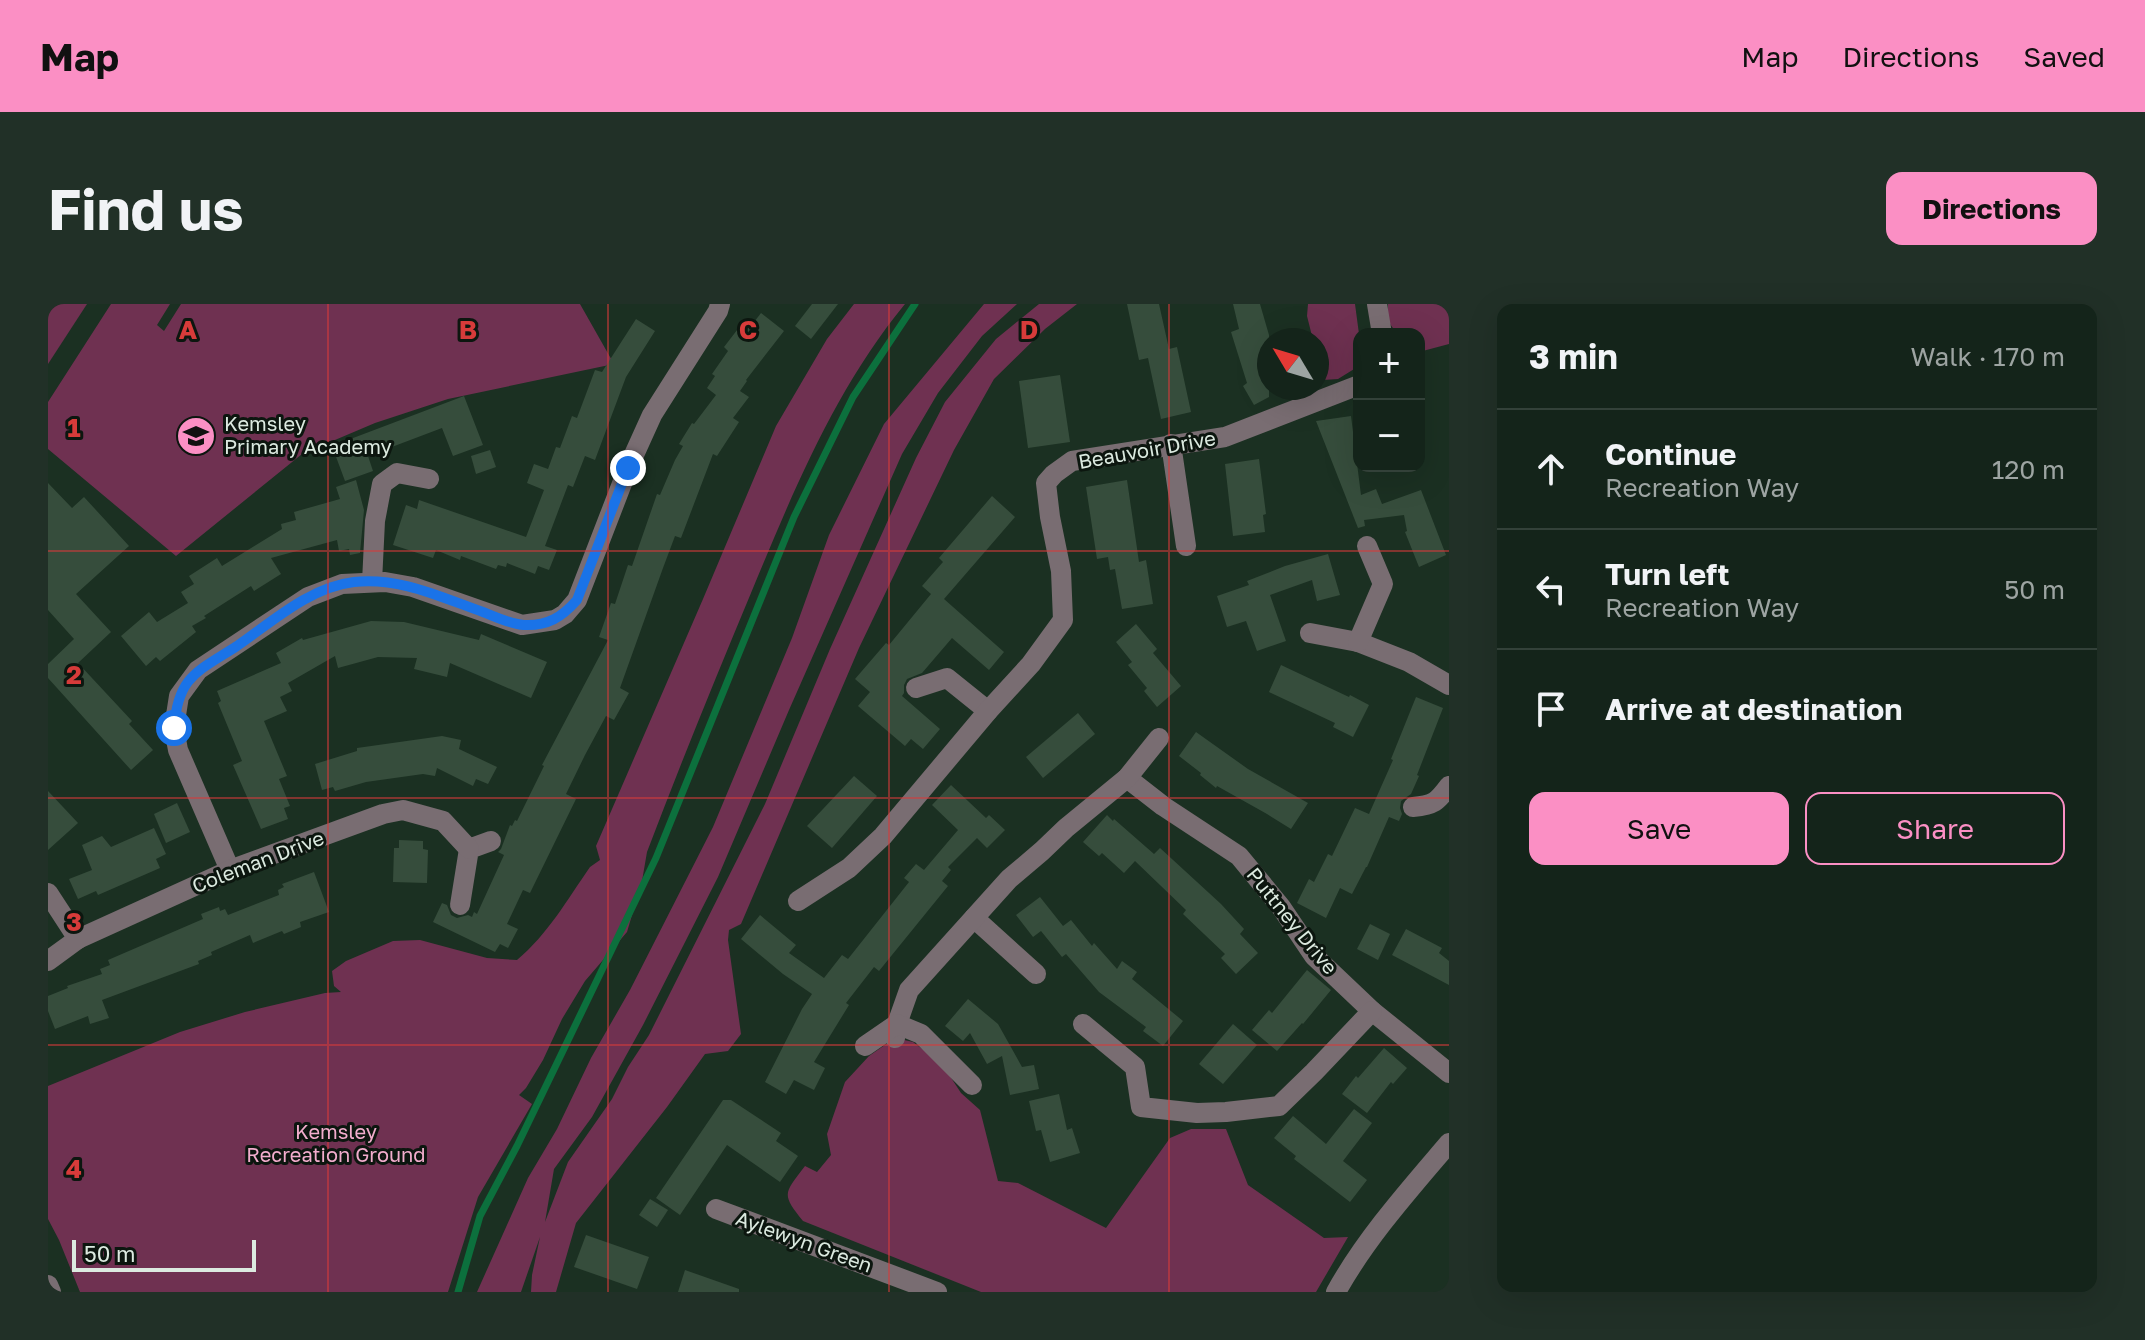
<!DOCTYPE html>
<meta charset="utf-8">
<style>
body{margin:0;font-family:"Golos Text",sans-serif;background:#213027;color:#f1f3f6}
.controls{position:absolute;right:24px;top:24px;display:grid;overflow:hidden;border-radius:16px;box-shadow:0 8px 32px #0002}
.controls button{width:72px;height:72px;display:grid;place-items:center;padding:0;border:0;border-bottom:2px solid #334139;background:#14241a;color:#f1f3f6;font:40px sans-serif}
.compass{position:absolute;left:1209px;top:24px;width:72px;height:72px;border-radius:50%;background:#14241a;box-shadow:0 8px 32px #0002;rotate:308deg}
.scale{position:absolute;left:24px;bottom:20px;width:184px;box-sizing:border-box;padding-left:8px;border:4px solid #dceae0;border-top:0;font-size:22px;line-height:28px;white-space:nowrap;color:#dceae0;-webkit-text-stroke:6px #0c160f;paint-order:stroke}
.stop{position:absolute;width:24px;height:24px;margin:-18px;border:6px solid #1a73e8;border-radius:50%;background:#fff}
.stop.end{background:#1a73e8;border-color:#fff;box-shadow:0 2px 8px #0008}
.list{margin:0;padding:0;list-style:none}
h2{display:flex;justify-content:space-between;align-items:center;height:104px;margin:0;padding:0 32px;font-size:34px}
h2 small{font-size:26px;font-weight:400;color:#9da4a2}
.list li{display:grid;grid-template-columns:52px 1fr auto;gap:24px;align-items:center;box-sizing:border-box;height:120px;padding:0 32px;border-top:2px solid #334139}
.list b{display:block;font-size:30px;white-space:nowrap}
.list p{margin:0;font-size:26px;white-space:nowrap;color:#9da4a2}
.list em{font-size:26px;font-style:normal;color:#9da4a2}
.actions{display:flex;gap:16px;padding:24px 32px}
.actions a{flex:1;padding:18px 0;border:2px solid #fb8fc4;border-radius:16px;text-align:center;font-size:28px;color:#fb8fc4}
.actions .main{background:#fb8fc4;color:#111}
.icon{flex:none;width:44px;height:44px;fill:none;stroke:currentColor;stroke-width:2;stroke-linecap:round;stroke-linejoin:round}
.map{position:relative;flex:none;width:1401px;height:988px;overflow:hidden;border-radius:16px}
header{display:flex;align-items:center;gap:48px;box-sizing:border-box;height:112px;padding:0 40px;background:#fb8fc4;color:#111}
header strong{font-size:38px}
nav{display:flex;gap:44px;margin-inline-start:auto;font-size:28px}
.intro{display:flex;align-items:center;justify-content:space-between;box-sizing:border-box;height:192px;padding:0 48px}
h1{margin:0;font-size:56px}
.button{padding:20px 36px;border-radius:16px;background:#fb8fc4;color:#111;font-size:28px;font-weight:700}
main{display:flex;gap:48px;padding:0 48px}
aside{flex:1;background:#14241a;border-radius:16px;box-shadow:0 8px 32px #0002}
.map>svg:first-child{display:block}
.green{fill:#6f3151}
.lines{fill:none;stroke-linecap:round;stroke-linejoin:round}
.stream{stroke:#0c703d;stroke-width:7}
.building{fill:#364d3c}
.minor{stroke:#796d72;stroke-width:20}
.route{stroke:#1a73e8;stroke-width:10}
.grid{fill:none;stroke:#d73b3a;stroke-width:2;stroke-opacity:0.55}
.labels{text-anchor:middle;stroke-width:6;stroke-linejoin:round;paint-order:stroke}
.poi-label{font-size:20px;fill:#dceae0;stroke:#0c160f;text-anchor:start}
.street-label{font-size:20px;fill:#dceae0;stroke:#0c160f}
.park-label{font-size:20px;fill:#f2adcd;stroke:#0c160f}
.grid-label{font-size:26px;text-anchor:middle;font-weight:bold;fill:#d73b3a;stroke:#0c160f;stroke-width:6;stroke-linejoin:round;paint-order:stroke}
</style>
<header>
<strong>Map</strong>
<nav><a>Map</a><a>Directions</a><a>Saved</a></nav>
</header>
<div class="intro"><h1>Find us</h1><a class="button">Directions</a></div>
<main>
<div class="map">
<svg width="1401" height="988" viewBox="0 0 1401 988">
<rect width="100%" height="100%" fill="#1b3022"/>
<g class="green">
<path d="M0,0H39L0,60Z"/>
<path d="M63,0H122L109,21L116,27L133,0H532L566,60L400,95L327,119L254,150L128,252L0,145V98Z"/>
<path d="M806,0H857C787,85 745,188 703,289C667,375 632,461 599,548L594,577L579,628L537,677L514,715L495,756L478,784L471,791L484,800L430,893L400,988H32L11,936L0,915V782L132,728L197,708L277,689L293,688L286,682L284,667L298,657L345,637L372,636L439,654L469,656C500,630 519,596 542,563L552,556L548,542L655,295L728,122L779,35Z"/>
<path d="M936,0H969L934,32L890,89L854,150L741,406L670,573L595,721L544,813L506,865L497,918L520,858L564,795L580,763L601,731L717,500L782,345L868,154L897,98L948,35L991,0H1029L997,25L946,75L906,146L811,344L693,620L681,626L680,636L693,730L680,747L657,750L619,803L528,919L508,988H483L484,971L492,933L473,988H429L480,874L509,825L543,754L582,686L665,523L744,334L781,231L836,120Z"/>
<path d="M1260,0H1307L1311,30V62L1290,75L1275,76L1269,52V36H1265L1259,12Z"/>
<path d="M1340,0H1401V40L1371,48V30H1349L1340,17Z"/>
<path d="M847,734L865,738L894,760L913,789L932,806L950,877L970,879L1058,924L1122,834L1143,825H1178L1200,881L1276,934L1300,933L1268,988H933L755,917C732,889 737,889 757,862L769,868L783,851L779,830L797,778L821,752Z"/>
</g>
<g class="lines">
<path class="stream" d="M410,988L432,912L469,842L608,554L746,213L805,93L867,0"/>
</g>
<g class="building">
<path d="M764,0H790L763,35L747,22Z"/>
<path d="M1079,0H1111L1121,45L1129,43L1143,108L1113,115L1100,54L1091,56Z"/>
<path d="M1185,0H1212L1221,31V93L1206,101L1195,82L1199,79L1183,28L1191,25Z"/>
<path d="M713,9L736,27L698,76L699,77L692,87L701,93L685,114L691,118L669,152L665,150L633,234L627,232L615,264L572,384L581,389L566,416L558,412L537,451L518,490L528,495L482,589L475,586L459,620L470,625L460,644L452,640L447,648L385,618L394,599L399,601L403,611L409,614L420,611L424,613L426,608L429,610L456,551L450,548L453,545L462,521L464,522L467,516L469,517L496,462L494,461L560,336L551,333L563,299L567,300L580,261L584,262L609,190L612,191L627,156L635,142L631,140L644,119L646,120L668,91L659,84L667,72L664,70L680,47L676,43L696,17L703,22Z"/>
<path d="M588,15L607,27L578,73L547,156L537,152L525,183L520,181L497,242L509,246L501,266L490,262L487,270L459,259L458,263L450,261L448,265L413,252L412,256L388,246L385,254L345,241L358,201L369,205L371,196L478,233L496,186L479,179L486,160L500,165L508,143L512,144L524,112L529,114L547,66L554,68Z"/>
<path d="M1012,71L1022,138L980,144L971,77Z"/>
<path d="M416,92L435,141L405,152L394,124L320,152L325,167L297,177L284,142Z"/>
<path d="M1303,112L1313,191L1328,185L1334,200L1373,186L1398,251L1371,263L1357,228L1359,227L1356,211L1316,216L1317,222L1310,224L1268,117Z"/>
<path d="M442,146L448,163L428,170L423,152Z"/>
<path d="M1211,155L1218,210L1215,211L1217,228L1185,232L1177,160Z"/>
<path d="M308,176L316,206L312,249L302,251L301,245L291,247L289,236L223,254L233,270L206,287L203,282L156,312L158,314L144,322L148,328L112,357L108,353L98,362L73,332L101,308L109,318L140,299L133,288L146,280L141,272L169,254L174,262L234,225L233,220L248,216L246,208L292,195L288,183Z"/>
<path d="M1079,176L1091,258L1098,256L1105,300L1074,305L1067,265L1062,266L1060,253L1049,255L1038,183Z"/>
<path d="M0,179L24,204L36,193L81,242L28,290L63,328L30,359L84,417L81,420L105,446L83,466L0,374V360L26,335L0,306Z"/>
<path d="M944,192L967,213L896,295L956,348L941,366L904,334L874,369L859,375L856,381V389L854,392L892,425L875,445L863,435L857,442L810,402L822,388L807,375L838,339L841,341L883,290L874,282L895,258L891,254Z"/>
<path d="M1280,250L1292,291L1269,297L1264,276L1222,291L1238,337L1209,347L1198,317L1179,323L1169,292L1201,281L1199,277L1237,262Z"/>
<path d="M323,317L356,318L431,336L433,330L499,358L483,394L402,359L399,373L366,365L369,354L330,353L290,364L287,352L240,379L244,387L232,393L239,407L216,417L239,472L231,475L242,502L236,504L240,515L213,525L185,461L194,457L170,399L173,397L169,387L233,359L228,349L254,334L255,336Z"/>
<path d="M1088,320L1109,345L1105,349L1133,382L1109,403L1096,387L1099,384L1080,361L1084,358L1068,338Z"/>
<path d="M1233,361L1301,393L1302,391L1321,401L1305,433L1285,423L1287,419L1221,388Z"/>
<path d="M1368,393L1395,404L1369,471L1371,472L1363,490L1353,497L1352,504L1354,510L1351,517L1341,513L1319,563H1318L1304,590L1292,584L1278,614L1249,599L1261,575L1266,578L1280,550L1284,552L1307,504L1321,510L1345,456L1343,455Z"/>
<path d="M1030,409L1047,430L995,474L978,453Z"/>
<path d="M1148,428L1200,465L1260,499L1243,525L1219,510L1169,482L1168,484L1152,471L1153,469L1131,452Z"/>
<path d="M394,432L413,436L411,445L449,463L440,480L428,475L425,482L389,464L387,472L375,470L318,478L287,487L285,483L274,486L267,460L309,447V444Z"/>
<path d="M806,472L829,492L784,544L759,522Z"/>
<path d="M903,481L938,514L941,511L957,526L939,544L929,534L900,563L903,566L894,577L900,582L831,667L826,663L798,699L801,701L766,758L777,764L766,786L746,776L738,790L717,778L754,705L764,690L735,670L693,635L712,611L748,641L741,649L776,674L794,651L800,655L861,578L856,574L868,560L876,566L910,526L884,501Z"/>
<path d="M0,487L30,519L0,546Z"/>
<path d="M129,499L142,528L118,539L106,510Z"/>
<path d="M1059,511L1065,517L1066,515L1106,550L1112,544L1173,600L1196,625L1192,630L1210,649L1188,670L1173,654L1177,650L1135,610L1138,606L1087,557L1076,569L1054,549L1051,552L1035,538Z"/>
<path d="M106,524L118,550L108,555L112,564L50,591L48,587L30,595L21,575L44,566L34,541L54,532L63,543Z"/>
<path d="M351,536L375,537V545L380,546L379,579L345,578L346,544H351Z"/>
<path d="M266,568L281,608L252,618L253,623L236,630L234,627L205,639L202,631L163,648L164,651L150,657L151,660L54,696L61,714L42,720L40,712L7,725L0,707V692L20,684L19,682L54,670L52,665L62,661L60,656L155,615L153,610L171,603L172,607L177,605L180,611L231,591L230,586L236,583L234,580Z"/>
<path d="M992,593L1015,622L1023,616L1044,642L1046,639L1069,665L1074,657L1089,668L1084,675L1135,717L1115,742L1095,727L1098,723L1051,688L1018,650L1014,653L993,627L985,633L968,611Z"/>
<path d="M1322,620L1342,630L1330,656L1309,645Z"/>
<path d="M1358,625L1394,644L1391,649L1401,657V681L1344,651Z"/>
<path d="M1259,666L1283,686L1255,720L1254,719L1229,747L1204,726L1221,706L1224,709Z"/>
<path d="M920,695L950,720L974,763L986,761L991,785L962,791L954,752L939,760L922,729L915,737L897,722Z"/>
<path d="M1185,720L1209,741L1175,780L1151,760Z"/>
<path d="M1336,744L1359,764L1345,780L1343,778L1319,809L1294,790L1308,772L1310,774Z"/>
<path d="M1011,790L1019,826L1024,824L1032,849L1002,858L993,826L988,827L981,797Z"/>
<path d="M675,796H683L733,829L728,837L750,852L732,878L679,841L632,911L608,894Z"/>
<path d="M1306,805L1324,819L1295,857L1319,876L1302,898L1246,855L1248,852L1226,834L1245,812L1278,840Z"/>
<path d="M602,895L620,906L609,923L591,911Z"/>
<path d="M538,931L601,953L589,985L526,963Z"/>
<path d="M637,966L691,985V988H630Z"/>
</g>
<g class="lines">
<g class="minor">
<path d="M1329,0L1334,30"/>
<path d="M1123,140L1138,242"/>
<path d="M324,278L327,217L334,180L349,169L381,175"/>
<path d="M1262,329L1310,338L1361,358L1401,381"/>
<path d="M1310,338L1335,280L1319,242"/>
<path d="M868,384L899,374L940,407"/>
<path d="M1079,474L1115,502L1191,552L1233,603L1266,652L1324,707L1401,769"/>
<path d="M1365,503C1386,501 1389,498 1401,482"/>
<path d="M182,566L130,446L126,424L131,392L150,366L260,293L294,280L337,278L365,283L474,321L507,316L517,310L529,296L580,164L604,111L670,7L672,0"/>
<path d="M0,589L30,635"/>
<path d="M750,597L801,564L835,532L940,407L983,360L1015,316L1013,267L1002,213L998,179L1006,170L1024,157L1177,133L1311,81"/>
<path d="M412,601L421,545L443,537"/>
<path d="M926,614L988,670"/>
<path d="M0,657L30,635L182,566L335,510L355,506L395,517L421,545"/>
<path d="M1035,720L1087,763L1093,803L1149,809L1178,808L1231,802L1266,768L1324,707"/>
<path d="M847,734L849,720L861,686L961,575L994,547L1018,524L1079,474L1111,434"/>
<path d="M817,742L849,720L873,730L924,781"/>
<path d="M668,905L889,988"/>
<path d="M0,981L3,988"/>
<path d="M1288,988C1318,934 1361,886 1401,839"/>
</g>
</g>
<g class="lines">
<path class="route" d="M126,424C130,372 149,368 189,342C224,318 262,283 306,278C352,273 392,293 435,308C448,313 462,320 476,321C500,322 514,313 529,296L580,164"/>
</g>
<path class="grid" d="M280,0V988M560,0V988M841,0V988M1121,0V988M0,247H1401M0,494H1401M0,741H1401"/>
<defs>
<symbol id="school-disc" viewBox="-11 -11 22 22"><circle r="9.5" fill="#fb8fc4" stroke="#0c160f"/><path d="M0-5L7-2L0 1L-7-2ZM-4 1L0 2.5L4 1V4Q0 6-4 4Z" fill="#111"/></symbol>
</defs>
<g fill-rule="evenodd">
<use href="#school-disc" x="126" y="110" width="44" height="44"/>
</g>
<g class="labels">
<g class="poi-label">
<text x="176" y="127">Kemsley<tspan x="176" dy="23">Primary Academy</tspan></text>
</g>
<g class="street-label">
<text transform="translate(1099 146) rotate(-10)" y="7">Beauvoir Drive</text>
<text transform="translate(210 558) rotate(-21)" y="7">Coleman Drive</text>
<text transform="translate(1244 617) rotate(51)" y="7">Puttney Drive</text>
<text transform="translate(756 938) rotate(20)" y="7">Aylewyn Green</text>
</g>
<g class="park-label">
<text x="288" y="835">Kemsley<tspan x="288" dy="23">Recreation Ground</tspan></text>
</g>
</g>
<g class="grid-label">
<text x="140" y="35">A</text>
<text x="420" y="35">B</text>
<text x="700" y="35">C</text>
<text x="981" y="35">D</text>
<text x="26" y="133">1</text>
<text x="26" y="380">2</text>
<text x="26" y="627">3</text>
<text x="26" y="874">4</text>
</g>
</svg>
<div class="controls">
<button>+</button>
<button>−</button>
</div>
<svg class="compass" viewBox="-18 -18 36 36"><path d="M0-13l5 13h-10z" fill="#e53935"/><path d="M0 13l5-13h-10z" fill="#9da4a2"/></svg>
<div class="scale">50 m</div>
<div class="stop" style="left:126px;top:424px"></div>
<div class="stop end" style="left:580px;top:164px"></div>
</div>
<aside>
<h2>3 min<small>Walk · 170 m</small></h2>
<ul class="list">
<li><svg class="icon" aria-label="ahead" viewBox="0 0 24 24"><path d="M12 20V5M6 11l6-6 6 6"/></svg><div><b>Continue</b><p>Recreation Way</p></div><em>120 m</em></li>
<li><svg class="icon" aria-label="left" viewBox="0 0 24 24"><path d="M17 20v-9H6M10 6l-5 5 5 5"/></svg><div><b>Turn left</b><p>Recreation Way</p></div><em>50 m</em></li>
<li><svg class="icon" aria-label="arrive" viewBox="0 0 24 24"><path d="M6 21V4h12l-3 4 3 4H6"/></svg><div><b>Arrive at destination</b></div></li>
</ul>
<div class="actions"><a class="main">Save</a><a>Share</a></div>
</aside>
</main>
